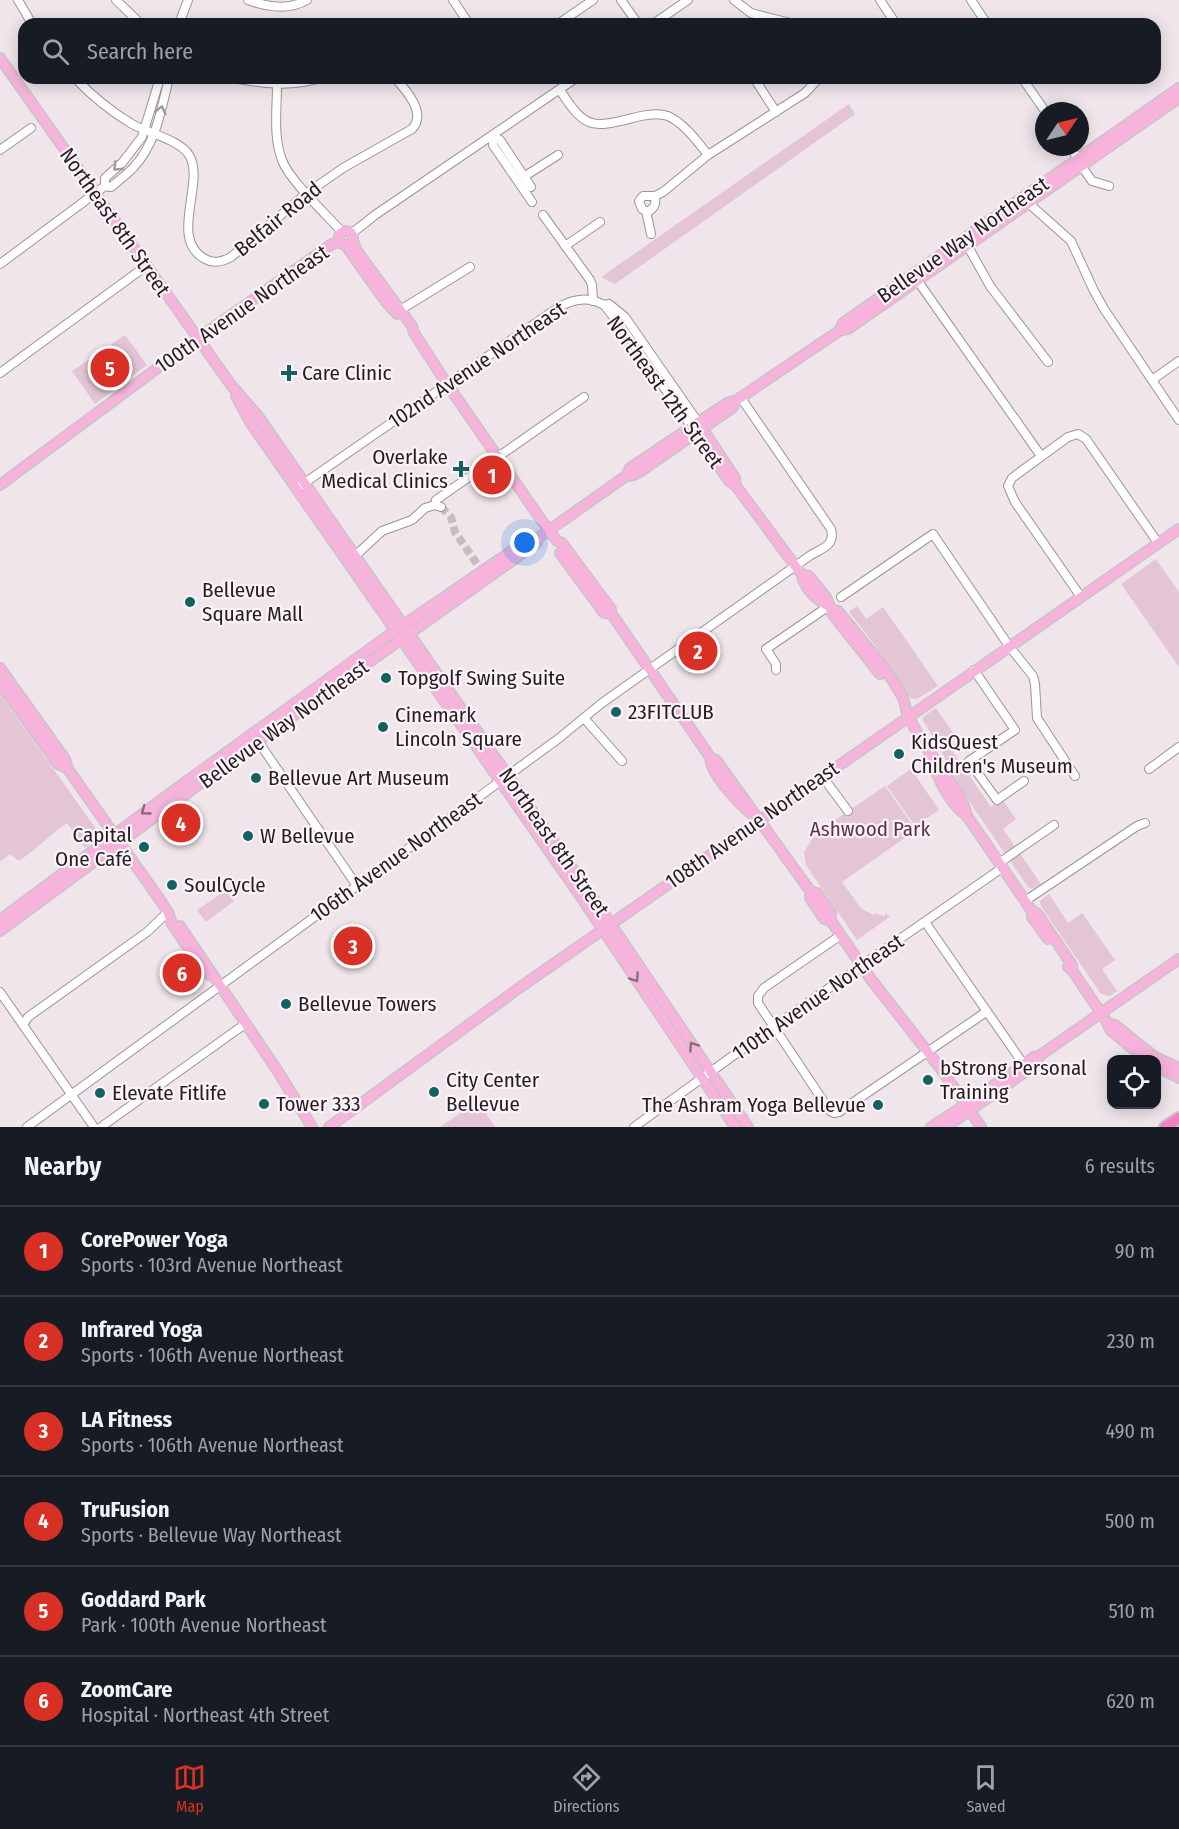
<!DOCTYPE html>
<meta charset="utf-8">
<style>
body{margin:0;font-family:"Fira Sans Condensed",sans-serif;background:#20242c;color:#f1f3f6}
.controls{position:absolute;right:18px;bottom:18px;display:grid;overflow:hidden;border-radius:12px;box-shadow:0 3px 15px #0003}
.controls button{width:54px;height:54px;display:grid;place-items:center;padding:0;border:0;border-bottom:2px solid #363941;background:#171b24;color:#f1f3f6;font:30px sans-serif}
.compass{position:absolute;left:1035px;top:102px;width:54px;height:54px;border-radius:50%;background:#171b24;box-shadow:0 3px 15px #0003;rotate:55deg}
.you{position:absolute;left:525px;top:543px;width:21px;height:21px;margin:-15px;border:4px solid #fff;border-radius:50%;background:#1a73e8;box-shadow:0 0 0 9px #1a73e833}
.badge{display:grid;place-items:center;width:39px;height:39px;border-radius:50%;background:#d93025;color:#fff;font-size:20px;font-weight:700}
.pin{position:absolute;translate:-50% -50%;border:3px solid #fff;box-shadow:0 2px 6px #0006}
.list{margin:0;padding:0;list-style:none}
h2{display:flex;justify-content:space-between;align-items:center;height:78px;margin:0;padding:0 24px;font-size:26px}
h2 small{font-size:20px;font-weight:400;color:#9ea1a6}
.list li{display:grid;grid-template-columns:39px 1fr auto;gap:18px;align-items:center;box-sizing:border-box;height:90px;padding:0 24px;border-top:2px solid #363941}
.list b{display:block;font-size:22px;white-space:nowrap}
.list p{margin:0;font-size:20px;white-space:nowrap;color:#9ea1a6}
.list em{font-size:20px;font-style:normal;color:#9ea1a6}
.icon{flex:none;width:33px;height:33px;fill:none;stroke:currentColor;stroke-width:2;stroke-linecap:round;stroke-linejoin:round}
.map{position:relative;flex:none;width:1179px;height:1127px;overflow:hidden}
.search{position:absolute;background:#171b24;box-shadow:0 3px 15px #0003;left:18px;right:18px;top:18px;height:66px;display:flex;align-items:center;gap:15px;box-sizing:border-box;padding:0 21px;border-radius:18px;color:#9ea1a6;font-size:22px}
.sheet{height:618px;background:#171b24}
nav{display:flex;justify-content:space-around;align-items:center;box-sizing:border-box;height:84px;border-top:2px solid #363941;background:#171b24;font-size:16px;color:#9ea1a6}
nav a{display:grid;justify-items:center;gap:3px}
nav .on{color:#d93025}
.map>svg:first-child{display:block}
.green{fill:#e3c5d5}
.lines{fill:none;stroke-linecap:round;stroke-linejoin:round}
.minor-tunnel{stroke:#c6bdc2;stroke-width:8;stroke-dasharray:8 4;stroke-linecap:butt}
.minor-casing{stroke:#9c9398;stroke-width:10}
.major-casing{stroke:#c6c5c5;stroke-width:12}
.highway-casing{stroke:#c6c5c5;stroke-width:14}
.minor{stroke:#fff;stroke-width:8}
.major{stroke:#f7b3dc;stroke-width:9}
.highway{stroke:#f280c5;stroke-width:10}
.oneway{stroke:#9c9a9b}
.oneway2{stroke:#8c697e}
.poi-dot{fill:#126262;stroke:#fcf2f7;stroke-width:2}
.labels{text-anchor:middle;stroke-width:4.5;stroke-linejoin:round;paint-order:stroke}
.street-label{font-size:21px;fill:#221f21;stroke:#fcf2f7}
.poi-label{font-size:21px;fill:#221f21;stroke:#fcf2f7;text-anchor:start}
.park-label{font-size:21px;fill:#5f334d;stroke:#fcf2f7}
</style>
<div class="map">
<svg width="1179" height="1127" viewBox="0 0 1179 1127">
<rect width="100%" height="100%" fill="#efe5ea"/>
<g class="green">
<path d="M849,104L855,114L615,284L601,277Z"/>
<path d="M125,335L147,365L95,404L72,371Z"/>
<path d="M1156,559L1179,592V667L1121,584Z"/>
<path d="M857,606L866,619L883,607L938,686L917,699L910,698L874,644L849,612Z"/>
<path d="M0,694L99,833L97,839L85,848L67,823C50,835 36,849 19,861L10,854L0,862Z"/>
<path d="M936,708L953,733L944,739L991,807L1002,799L1016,819L1003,829L1041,884L1032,889L1028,887L971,804L923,720V717Z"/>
<path d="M911,769L939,810L915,826L887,786Z"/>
<path d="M885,786L916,830L842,882L860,907L862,906L861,908L873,915L877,912L876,914L884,916L887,912V915L891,916L857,940L806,865L804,852L813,838L837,823L835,820Z"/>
<path d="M223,885L234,901L206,922L197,910L219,895Z"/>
<path d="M1049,894L1068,923L1082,913L1115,960L1102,969L1117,991L1110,996L1101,994L1041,906L1040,901Z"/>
<path d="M478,1101L495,1127H440Z"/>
</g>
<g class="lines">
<path class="minor-tunnel" d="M441,507L451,517L455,532L477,564"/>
<defs>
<g id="minor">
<path d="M18,0L32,24"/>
<path d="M116,0L141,24"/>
<path d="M248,0C267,7 288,11 307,0"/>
<path d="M453,0L469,24"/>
<path d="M621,0L638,24"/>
<path d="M734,0L751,13L794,24"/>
<path d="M880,0L896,24"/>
<path d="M971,0L987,24"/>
<path d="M179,24L188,0"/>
<path d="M558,24L593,0"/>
<path d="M653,24L688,0"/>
<path d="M75,78C91,95 112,112 132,124C148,133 180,140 189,155C206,182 168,239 205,259C214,264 222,262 231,257L307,193L343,168L412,129C427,113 406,90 395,78"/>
<path d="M233,78C264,84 291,87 321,78"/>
<path d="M754,78L776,112"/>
<path d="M1022,78L1045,111"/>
<path d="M277,85C277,108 273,138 282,160C289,180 327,215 342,232"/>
<path d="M560,90C587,133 594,127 641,116C650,114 659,113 668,116C685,124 697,141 708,155"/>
<path d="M493,136V145L532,202"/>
<path d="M493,136L500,140L531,187"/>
<path d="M1070,147L1079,160"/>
<path d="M0,150L31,128"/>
<path d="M1082,167L1092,181L1109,186"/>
<path d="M525,176L558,155"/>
<path d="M105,186V178L122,163L142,137L160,78"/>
<path d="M655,196C656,204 655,207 648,212L642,209L639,201L643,196H655L663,192L708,155L805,93L819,78"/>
<path d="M1026,201L1071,241L1094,291L1104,309L1179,420"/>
<path d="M646,211L651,234"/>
<path d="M543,215L590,280L592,285L593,301"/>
<path d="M351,234L375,215L576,78"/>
<path d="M966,243L990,286L1048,362"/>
<path d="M565,246L600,222"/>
<path d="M0,264L105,186L111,187C118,181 126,175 133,168C156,144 161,110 169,78"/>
<path d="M917,280L1041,456"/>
<path d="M604,305L620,325L691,426"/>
<path d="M397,312L470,267"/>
<path d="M0,373L146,266"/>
<path d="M1152,380L1179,361"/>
<path d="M300,486L556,309C567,302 581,297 595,301C601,303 602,306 609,304L625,317L698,422"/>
<path d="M435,505L436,500L584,397"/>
<path d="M355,556L382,531L412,520L425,508L435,505L441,507"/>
<path d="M841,597L933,534L1009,646L1033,676L1035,684L1037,718L1075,776"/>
<path d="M1081,597L1015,502L1008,486L1012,478L1068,437L1078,434L1086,439L1158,543"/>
<path d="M776,670V664L766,649L829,606"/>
<path d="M974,670L1015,730L969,761L997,800L1024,781"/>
<path d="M584,718L622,761"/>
<path d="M258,741L357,886"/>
<path d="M1149,769L1179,747"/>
<path d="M822,776L848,811"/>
<path d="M999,863L1054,825"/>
<path d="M1025,901L1137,826L1145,823"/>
<path d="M925,922L1024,1065"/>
<path d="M841,935L764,988L758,996V1003L830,1111L834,1113L839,1112L986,1012"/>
<path d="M0,992L94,1127"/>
<path d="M23,1025L28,1017L147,932L168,912"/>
<path d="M27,1127L558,739L602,703L808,557C819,549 836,547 831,529L741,398"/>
<path d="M101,1127L245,1024"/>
<path d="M634,1127L773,1027L1002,868"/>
</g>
<g id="major">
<path d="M0,58L231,385L258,416L604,914L748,1127"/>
<circle cx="346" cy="238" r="7"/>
<path d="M353,241L357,251L412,326L414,333L447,384L542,521L557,541L562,543L611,609V613L710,757L716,760L811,892L810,898L824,919L830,920L831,913L817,893L811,892"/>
<path d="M346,246L386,302L397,314"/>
<path d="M839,331L848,329L1179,98"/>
<path d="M236,396L250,422L579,894L735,1127"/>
<path d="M698,422L735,478L736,486L802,575C804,588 817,601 829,606"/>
<path d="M693,429L729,481L736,486"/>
<path d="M626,476L634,475L641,471L732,408L737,400"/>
<path d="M0,485L190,344L332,244L339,242"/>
<path d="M560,553L604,613H611"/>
<path d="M802,575L809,576L826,597L833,615L880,674"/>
<path d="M832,610L838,611C860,638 884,665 902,696C905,701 905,707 907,713C914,728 923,744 933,757C946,776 962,793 967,816"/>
<path d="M0,668L65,759L68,769L160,900L168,912L172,924L192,954L206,973L212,976"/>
<path d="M0,683L58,764L68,769"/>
<path d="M710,757C710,774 743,809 757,818"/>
<path d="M932,757C936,777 950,804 967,816L1032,911L1037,913L1072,965V970"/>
<path d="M1032,911V917L1048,939"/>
<path d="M0,920L176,789L389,635L532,537L538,538"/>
<path d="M831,921L870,978L941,1069L981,1127"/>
<path d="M180,926L277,1070L312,1127"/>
<path d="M0,931L258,741L537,543L538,538L626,476L630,468L727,403L737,400L839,331L843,323L1179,88"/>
<path d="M1068,967L1072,970L1107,1022L1110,1030L1146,1060"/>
<path d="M1108,1023L1115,1025L1155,1057L1179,1068"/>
<path d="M1156,1066L1179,1078"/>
<path d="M329,1127L519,988L1179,529"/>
<path d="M931,1127L976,1098L1034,1057L1039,1056L1179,959"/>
<path d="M946,1127L1035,1065L1039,1056"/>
</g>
<path id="highway" d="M1165,1127L1179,1118"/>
</defs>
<use href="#minor" class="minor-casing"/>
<use href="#major" class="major-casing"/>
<use href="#highway" class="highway-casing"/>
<use href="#minor" class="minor"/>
<use href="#major" class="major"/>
<use href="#highway" class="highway"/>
</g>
<defs><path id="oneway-chevron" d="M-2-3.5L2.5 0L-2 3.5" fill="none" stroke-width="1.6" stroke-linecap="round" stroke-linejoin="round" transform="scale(1.5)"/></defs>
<g class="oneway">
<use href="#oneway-chevron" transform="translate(161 110) rotate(-77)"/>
<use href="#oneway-chevron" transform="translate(117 167) rotate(136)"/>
</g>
<g class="oneway2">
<use href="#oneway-chevron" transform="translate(145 811) rotate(144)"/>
<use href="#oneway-chevron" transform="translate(635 978) rotate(56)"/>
<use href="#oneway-chevron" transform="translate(693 1046) rotate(-124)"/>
</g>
<g class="poi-dot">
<path d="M286 364h6v6h6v6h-6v6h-6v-6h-6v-6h6z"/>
<path d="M458 460h6v6h6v6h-6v6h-6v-6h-6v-6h6z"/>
<circle cx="190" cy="602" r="6"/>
<circle cx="386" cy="678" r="6"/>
<circle cx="616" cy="712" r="6"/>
<circle cx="383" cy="727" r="6"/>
<circle cx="899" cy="754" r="6"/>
<circle cx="256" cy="778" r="6"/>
<circle cx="248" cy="836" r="6"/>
<circle cx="144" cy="847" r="6"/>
<circle cx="172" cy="885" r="6"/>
<circle cx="286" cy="1004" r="6"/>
<circle cx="928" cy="1080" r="6"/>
<circle cx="434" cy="1092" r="6"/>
<circle cx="100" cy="1093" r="6"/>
<circle cx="264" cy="1104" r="6"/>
<circle cx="878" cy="1105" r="6"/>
</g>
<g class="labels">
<g class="street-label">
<text transform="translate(278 219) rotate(-39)" y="7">Belfair Road</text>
<text transform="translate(115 222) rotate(55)" y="7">Northeast 8th Street</text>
<text transform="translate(963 240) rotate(-35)" y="7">Bellevue Way Northeast</text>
<text transform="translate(242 309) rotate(-35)" y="7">100th Avenue Northeast</text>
<text transform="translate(477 365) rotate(-34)" y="7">102nd Avenue Northeast</text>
<text transform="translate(665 392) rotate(54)" y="7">Northeast 12th Street</text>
<text transform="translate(284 724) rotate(-36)" y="7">Bellevue Way Northeast</text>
<text transform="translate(752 825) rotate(-35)" y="7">108th Avenue Northeast</text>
<text transform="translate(554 842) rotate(55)" y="7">Northeast 8th Street</text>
<text transform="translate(396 857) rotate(-36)" y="7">106th Avenue Northeast</text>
<text transform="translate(818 997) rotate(-35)" y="7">110th Avenue Northeast</text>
</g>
<g class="poi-label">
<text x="302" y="380">Care Clinic</text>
<text x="448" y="464" text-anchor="end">Overlake<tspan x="448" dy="24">Medical Clinics</tspan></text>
<text x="202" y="597">Bellevue<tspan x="202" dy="24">Square Mall</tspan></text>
<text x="398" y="685">Topgolf Swing Suite</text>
<text x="628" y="719">23FITCLUB</text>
<text x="395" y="722">Cinemark<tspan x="395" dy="24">Lincoln Square</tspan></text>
<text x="911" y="749">KidsQuest<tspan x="911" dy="24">Children's Museum</tspan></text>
<text x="268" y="785">Bellevue Art Museum</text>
<text x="132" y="842" text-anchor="end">Capital<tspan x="132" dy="24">One Café</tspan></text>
<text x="260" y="843">W Bellevue</text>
<text x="184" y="892">SoulCycle</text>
<text x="298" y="1011">Bellevue Towers</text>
<text x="940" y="1075">bStrong Personal<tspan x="940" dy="24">Training</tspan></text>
<text x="446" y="1087">City Center<tspan x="446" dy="24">Bellevue</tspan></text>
<text x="112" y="1100">Elevate Fitlife</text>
<text x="276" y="1111">Tower 333</text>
<text x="866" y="1112" text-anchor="end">The Ashram Yoga Bellevue</text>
</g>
<g class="park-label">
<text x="870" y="836">Ashwood Park</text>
</g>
</g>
</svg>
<div class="controls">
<button><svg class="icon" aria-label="locate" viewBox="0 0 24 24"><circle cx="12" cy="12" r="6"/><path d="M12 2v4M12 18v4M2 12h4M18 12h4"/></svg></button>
</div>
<svg class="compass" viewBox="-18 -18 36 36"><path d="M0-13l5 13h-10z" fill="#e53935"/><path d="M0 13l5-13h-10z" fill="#9ea1a6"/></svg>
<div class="you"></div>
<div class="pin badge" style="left:492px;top:475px">1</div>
<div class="pin badge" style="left:698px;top:651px">2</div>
<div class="pin badge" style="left:353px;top:946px">3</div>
<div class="pin badge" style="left:181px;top:823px">4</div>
<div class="pin badge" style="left:110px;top:368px">5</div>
<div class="pin badge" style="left:182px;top:973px">6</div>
<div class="search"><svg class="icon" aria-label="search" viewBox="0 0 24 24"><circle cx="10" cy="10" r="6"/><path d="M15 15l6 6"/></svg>Search here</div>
</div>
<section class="sheet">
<h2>Nearby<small>6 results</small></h2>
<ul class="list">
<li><span class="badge">1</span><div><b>CorePower Yoga</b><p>Sports · 103rd Avenue Northeast</p></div><em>90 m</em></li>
<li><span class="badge">2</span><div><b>Infrared Yoga</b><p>Sports · 106th Avenue Northeast</p></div><em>230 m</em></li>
<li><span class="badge">3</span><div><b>LA Fitness</b><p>Sports · 106th Avenue Northeast</p></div><em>490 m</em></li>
<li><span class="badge">4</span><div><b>TruFusion</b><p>Sports · Bellevue Way Northeast</p></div><em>500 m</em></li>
<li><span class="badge">5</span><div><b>Goddard Park</b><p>Park · 100th Avenue Northeast</p></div><em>510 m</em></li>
<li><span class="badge">6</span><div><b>ZoomCare</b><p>Hospital · Northeast 4th Street</p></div><em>620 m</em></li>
</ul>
</section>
<nav>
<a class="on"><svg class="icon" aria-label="map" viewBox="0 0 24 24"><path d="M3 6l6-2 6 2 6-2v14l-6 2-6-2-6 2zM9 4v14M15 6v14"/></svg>Map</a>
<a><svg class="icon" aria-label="directions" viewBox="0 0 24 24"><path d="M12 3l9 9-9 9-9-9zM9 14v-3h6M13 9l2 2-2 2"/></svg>Directions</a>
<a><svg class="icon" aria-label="saved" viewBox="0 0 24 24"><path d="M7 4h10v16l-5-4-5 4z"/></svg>Saved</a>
</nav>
